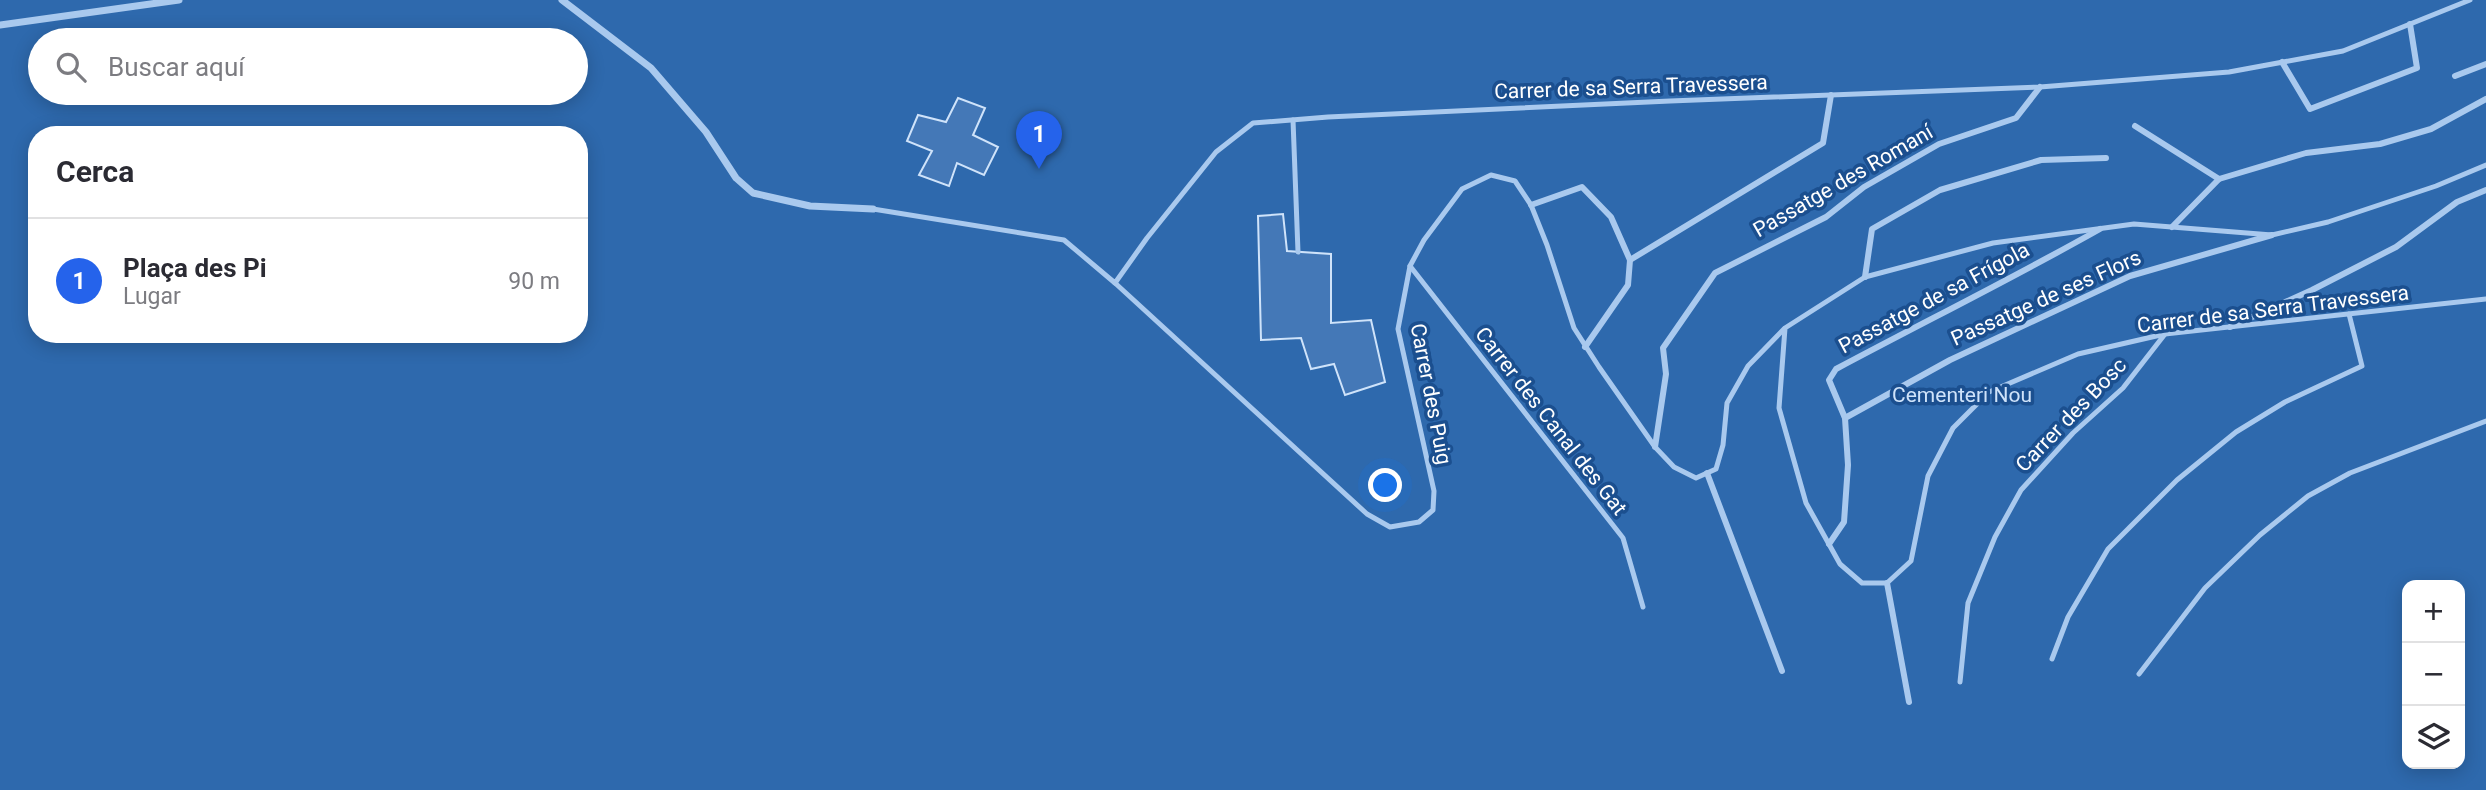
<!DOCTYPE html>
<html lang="es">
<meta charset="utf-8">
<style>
body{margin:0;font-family:Roboto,sans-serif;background:#f2f2f3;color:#2b2b33}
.controls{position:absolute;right:21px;bottom:21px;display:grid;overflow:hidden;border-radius:14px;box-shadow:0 4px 18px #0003}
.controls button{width:63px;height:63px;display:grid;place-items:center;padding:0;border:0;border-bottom:2px solid #e1e1e2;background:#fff;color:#2b2b33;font:35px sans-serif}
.you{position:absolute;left:1386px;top:486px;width:24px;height:24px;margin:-18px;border:5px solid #fff;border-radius:50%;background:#1a73e8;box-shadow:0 0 0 10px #1a73e833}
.badge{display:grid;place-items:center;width:46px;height:46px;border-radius:50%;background:#2563eb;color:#fff;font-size:23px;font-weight:700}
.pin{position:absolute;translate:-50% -58px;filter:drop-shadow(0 2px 4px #0008)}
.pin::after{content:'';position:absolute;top:37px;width:24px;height:21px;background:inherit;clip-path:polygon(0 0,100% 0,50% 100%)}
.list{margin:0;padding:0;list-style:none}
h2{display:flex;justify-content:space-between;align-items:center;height:91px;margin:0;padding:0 28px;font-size:30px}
h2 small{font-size:23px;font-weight:400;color:#7c7c81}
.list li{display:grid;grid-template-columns:46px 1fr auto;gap:21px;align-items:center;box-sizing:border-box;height:126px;padding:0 28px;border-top:2px solid #e1e1e2}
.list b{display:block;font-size:26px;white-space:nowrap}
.list p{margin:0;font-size:23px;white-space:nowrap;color:#7c7c81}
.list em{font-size:23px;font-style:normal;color:#7c7c81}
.icon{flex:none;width:38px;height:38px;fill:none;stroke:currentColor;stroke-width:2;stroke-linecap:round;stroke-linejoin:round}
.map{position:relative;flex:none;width:2486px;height:790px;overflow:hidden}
.search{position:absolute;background:#fff;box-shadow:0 4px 18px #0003;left:28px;top:28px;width:560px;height:77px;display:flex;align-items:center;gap:18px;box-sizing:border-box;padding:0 24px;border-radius:38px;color:#7c7c81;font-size:26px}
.panel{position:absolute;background:#fff;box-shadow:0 4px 18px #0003;left:28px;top:126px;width:560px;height:217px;border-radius:28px}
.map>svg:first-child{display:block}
.green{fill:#2e69ad;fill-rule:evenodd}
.building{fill:#4478b7;stroke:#cfe3fa;stroke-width:2}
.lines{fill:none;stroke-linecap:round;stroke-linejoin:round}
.service{stroke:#a9c9ee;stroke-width:5}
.pedestrian{stroke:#a9c9ee;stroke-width:6}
.minor{stroke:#a9c9ee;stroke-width:7}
.labels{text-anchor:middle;stroke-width:7;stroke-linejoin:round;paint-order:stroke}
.street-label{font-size:21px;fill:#fff;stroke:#1b4f8f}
.park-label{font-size:21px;fill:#cfe3fa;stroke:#1b4f8f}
</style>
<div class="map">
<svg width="2486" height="790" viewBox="0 0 2486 790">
<rect width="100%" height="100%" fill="#1b4f8f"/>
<path class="green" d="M0,0H2486V790H0ZM40,40H576V93H40ZM37,135H579V334H37ZM2407,585H2460V764H2407Z"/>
<g class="building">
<path d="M958,98L985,108L973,135L998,147L984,175L957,163L949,186L919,175L932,151L907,141L918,115L946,122Z"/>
<path d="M1283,214L1287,251L1331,254V323L1371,320L1385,382L1345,395L1334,364L1311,369L1301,338L1261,340L1258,216Z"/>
</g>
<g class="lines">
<g class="service">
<path d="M1293,120L1298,252"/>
<path d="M2486,165L2436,186L2328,222L2272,235L2134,224L1993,243L1865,277L1785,328L1779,408L1806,503L1840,564L1862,583H1887L1911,561L1928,476L1953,428L1989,392L2078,354L2165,334L2486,299"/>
<path d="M873,209L1064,240L1115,283L1147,238L1216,152L1253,123L1328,117L1670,101L2040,87L2229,72L2343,51L2470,0"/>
<path d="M1410,266L1623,538L1643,607"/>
<path d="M1115,283L1367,514L1390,527L1419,522L1433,510L1434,491L1398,329L1410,266L1424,240L1462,189L1491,175L1515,181L1531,205L1547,245L1574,328L1599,367L1655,447L1674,467L1696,478L1716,469L1723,445L1727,403L1748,366L1784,329"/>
<path d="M2052,659L2068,617L2108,549L2177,480L2236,432L2285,402L2362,366L2349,314"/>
<path d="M2139,674L2205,588L2260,535L2308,496L2350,473L2486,421"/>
<path d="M1960,682L1968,603L1995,537L2021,490L2073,433L2123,388L2165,334"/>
</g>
<g class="pedestrian">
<path d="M2282,62L2310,109L2417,68L2410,24"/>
<path d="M2455,76L2486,64"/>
<path d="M2135,126L2219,179"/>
<path d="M1531,205L1582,187L1611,217L1630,260"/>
<path d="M2172,227L2219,179L2306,153L2380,144L2431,129L2486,99"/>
<path d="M1865,277L1872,229L1940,190L2041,160L2106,158"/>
<path d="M2230,327L2312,290L2396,247L2457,202L2486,190"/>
<path d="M1585,347L1628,285L1630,260L1823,143L1831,95"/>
<path d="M1845,418L1950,360L2130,276L2272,235"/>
<path d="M1655,447L1666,374L1663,348L1715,273L1826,217L1864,187L1939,144L2016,118L2040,87"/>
<path d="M1707,473L1782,671"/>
<path d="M1829,544L1844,522L1848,465L1845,418L1829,380L1836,369C1924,322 2013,278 2100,229"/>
<path d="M1887,583L1909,702"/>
</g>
<g class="minor">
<path d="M562,0L651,68L706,132L736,178L753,193L810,206L873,209"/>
<path d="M0,25L179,0"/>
</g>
</g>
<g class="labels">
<g class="street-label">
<text transform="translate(1631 87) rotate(-2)" y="7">Carrer de sa Serra Travessera</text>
<text transform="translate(1843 181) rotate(-30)" y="7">Passatge des Romaní</text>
<text transform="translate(1934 298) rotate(-28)" y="7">Passatge de sa Frígola</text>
<text transform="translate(2046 298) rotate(-24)" y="7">Passatge de ses Flors</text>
<text transform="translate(2273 309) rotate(-7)" y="7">Carrer de sa Serra Travessera</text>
<text transform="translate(1431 394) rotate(79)" y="7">Carrer des Puig</text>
<text transform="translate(2071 415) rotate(-46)" y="7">Carrer des Bosc</text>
<text transform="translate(1551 421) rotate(52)" y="7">Carrer des Canal des Gat</text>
</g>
<g class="park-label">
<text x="1962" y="402">Cementeri Nou</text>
</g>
</g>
</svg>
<div class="controls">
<button>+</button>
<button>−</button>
<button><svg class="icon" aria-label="layers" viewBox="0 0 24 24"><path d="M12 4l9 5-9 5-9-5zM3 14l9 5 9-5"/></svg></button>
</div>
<div class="you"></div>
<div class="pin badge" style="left:1039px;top:169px">1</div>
<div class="search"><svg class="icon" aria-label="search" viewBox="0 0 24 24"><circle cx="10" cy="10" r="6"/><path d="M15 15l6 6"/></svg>Buscar aquí</div>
<section class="panel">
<h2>Cerca<small></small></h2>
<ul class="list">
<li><span class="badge">1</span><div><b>Plaça des Pi</b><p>Lugar</p></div><em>90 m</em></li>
</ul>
</section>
</div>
